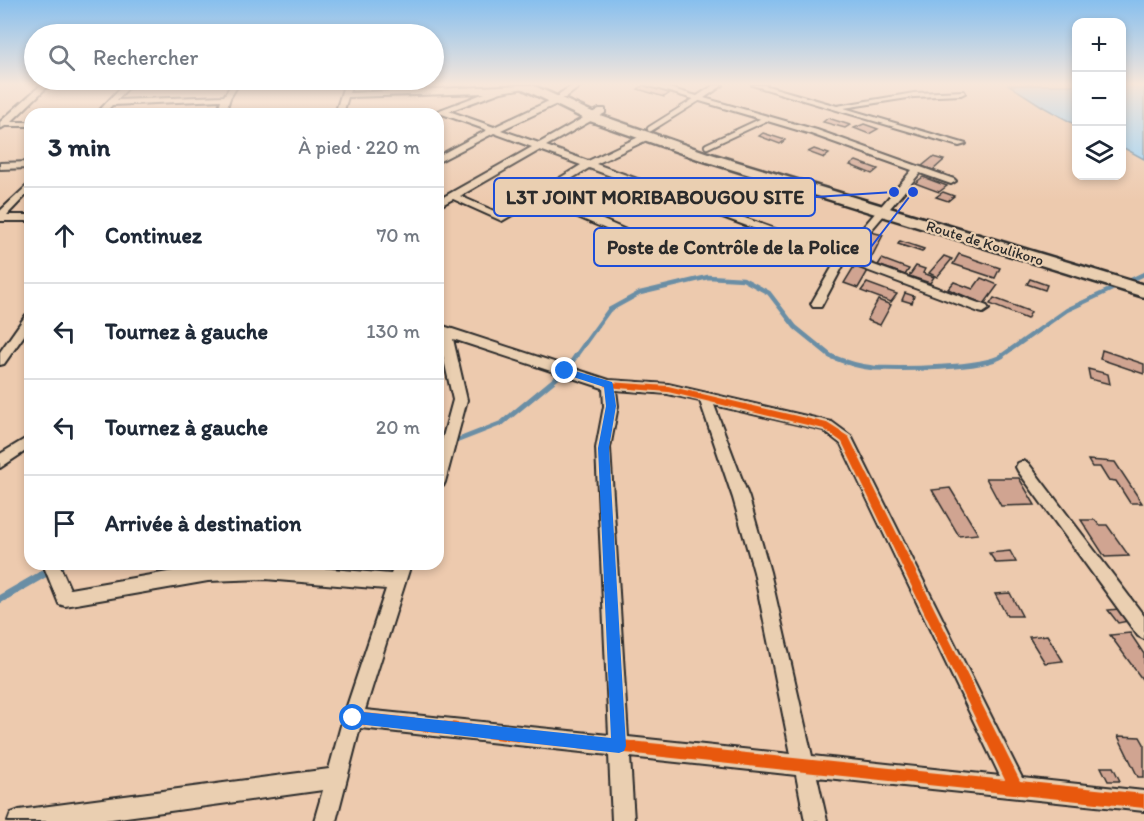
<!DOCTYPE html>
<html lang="fr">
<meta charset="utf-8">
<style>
body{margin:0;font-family:Itim,sans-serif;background:#f6f6f7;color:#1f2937}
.controls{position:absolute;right:18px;top:18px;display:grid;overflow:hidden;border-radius:12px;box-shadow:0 3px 9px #0003}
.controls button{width:54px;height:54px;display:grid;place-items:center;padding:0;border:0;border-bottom:2px solid #e0e1e3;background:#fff;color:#1f2937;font:30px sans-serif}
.stop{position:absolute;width:18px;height:18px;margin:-14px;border:4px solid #1a73e8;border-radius:50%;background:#fff}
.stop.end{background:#1a73e8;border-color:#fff;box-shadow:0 2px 6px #0008}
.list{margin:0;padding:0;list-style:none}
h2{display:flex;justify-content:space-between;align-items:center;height:78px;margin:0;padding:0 24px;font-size:26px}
h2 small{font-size:20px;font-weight:400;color:#747a83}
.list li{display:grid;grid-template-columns:39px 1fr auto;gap:18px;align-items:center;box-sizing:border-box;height:96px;padding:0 24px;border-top:2px solid #e0e1e3}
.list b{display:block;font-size:22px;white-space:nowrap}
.list em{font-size:20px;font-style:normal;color:#747a83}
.icon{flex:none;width:33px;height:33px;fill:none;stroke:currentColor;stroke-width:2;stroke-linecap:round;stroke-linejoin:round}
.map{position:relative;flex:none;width:1144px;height:821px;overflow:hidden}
.search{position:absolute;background:#fff;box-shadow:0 3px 9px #0003;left:24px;top:24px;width:420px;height:66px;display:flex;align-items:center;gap:15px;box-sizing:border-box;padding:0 21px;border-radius:33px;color:#747a83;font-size:22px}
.panel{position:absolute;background:#fff;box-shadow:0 3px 9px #0003;left:24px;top:108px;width:420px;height:462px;border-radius:18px}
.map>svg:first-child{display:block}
.water{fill:#95d0f6;stroke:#6b8ea5;stroke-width:1.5}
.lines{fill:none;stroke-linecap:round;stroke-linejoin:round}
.stream-far2{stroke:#6b8ea5;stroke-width:4.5}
.stream-far1{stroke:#6b8ea5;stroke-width:5}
.stream{stroke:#6b8ea5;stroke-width:8}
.building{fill:#d0a491;stroke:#2b2b2b;stroke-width:1.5}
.service-casing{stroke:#2b2b2b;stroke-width:8}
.minor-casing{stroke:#2b2b2b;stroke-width:4}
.primary-casing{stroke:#2b2b2b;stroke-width:5}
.service{stroke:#eacfb1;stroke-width:4.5}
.minor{fill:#eacfb1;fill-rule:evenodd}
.primary{fill:#eacfb1;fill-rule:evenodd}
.cycleway-casing{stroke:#eacfb1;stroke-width:4}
.cycleway{fill:#e8590c;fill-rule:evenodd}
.route{fill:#1a73e8}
.labels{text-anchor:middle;stroke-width:4.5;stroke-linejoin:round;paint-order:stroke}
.far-street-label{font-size:15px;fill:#2b2b2b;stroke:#eacfb1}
.leader{fill:none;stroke:#1d4ed8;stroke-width:2}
.callout-dot{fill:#1d4ed8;stroke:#eacfb1;stroke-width:2}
.callout{fill:#eacfb1;stroke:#1d4ed8;stroke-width:2}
.callout-label{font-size:20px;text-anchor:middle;font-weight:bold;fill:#2b2b2b}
</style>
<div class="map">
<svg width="1144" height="821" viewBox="0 0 1144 821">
<rect width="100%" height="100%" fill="#edcaae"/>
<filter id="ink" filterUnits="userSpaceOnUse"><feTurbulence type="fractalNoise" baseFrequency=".0167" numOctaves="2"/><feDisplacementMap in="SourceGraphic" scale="12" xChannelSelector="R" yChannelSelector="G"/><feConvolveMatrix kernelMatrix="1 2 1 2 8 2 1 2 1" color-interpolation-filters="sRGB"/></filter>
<g filter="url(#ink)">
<g class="water">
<path d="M1009,85H1076V125L1045,108Z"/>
<path d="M1122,85H1144V159L1122,147Z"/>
</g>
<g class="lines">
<g class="stream-far2">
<path d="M575,357L609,310L640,293L708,277L743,279L769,293L795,327L832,357"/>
<path d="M1000,357L1067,310L1144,274"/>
</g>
<g class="stream-far1">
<path d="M830,356C842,361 861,367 874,368C901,369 982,369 1002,356"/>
<path d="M438,448L502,423L565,371L576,356"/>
</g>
<path class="stream" d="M0,599L61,564"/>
</g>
<g class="building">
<path d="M644,85L670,93L664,97L638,89Z"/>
<path d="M828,118L850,125L845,128L823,122Z"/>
<path d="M864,124L878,129L869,134L854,128Z"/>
<path d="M763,133L785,140L780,144L759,136Z"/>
<path d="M814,149L829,154L824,158L808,152Z"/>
<path d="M933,157L944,160L933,170L922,166Z"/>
<path d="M856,161L878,169L872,174L850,165Z"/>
<path d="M923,177L947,186L939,192L915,183Z"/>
<path d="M943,192L954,196L948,201L936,197Z"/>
<path d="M871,232L883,235L869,262L857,258Z"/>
<path d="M900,241L924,249L922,252L898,244Z"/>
<path d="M959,254L1000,268L995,278L953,264Z"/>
<path d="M944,256L952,259L937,277L929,273Z"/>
<path d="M882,259L909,269L905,275L878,265Z"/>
<path d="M855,265L869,269L858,288L844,283Z"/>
<path d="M916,266L925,269L923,273L934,277L930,283L909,276Z"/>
<path d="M981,278L998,285L984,304L948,289L954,282L973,289Z"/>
<path d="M1030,279L1047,285L1045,290L1027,284Z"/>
<path d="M867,283L897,294L891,302L861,291Z"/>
<path d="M905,293L914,296L912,303L902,300Z"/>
<path d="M994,298L1031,312L1027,319L990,304Z"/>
<path d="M878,300L891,305L880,325L867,320Z"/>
<path d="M1102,350L1144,364V374L1100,359Z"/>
<path d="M1088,369L1108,374L1110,384L1090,379Z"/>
<path d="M1088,460L1115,462L1142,503H1130L1116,481L1108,480L1100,467H1092Z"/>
<path d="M986,478H1019L1035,505L1001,506Z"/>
<path d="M950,488L978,534L959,536L932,490Z"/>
<path d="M1081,520H1095L1099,525H1107L1129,556L1105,557Z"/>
<path d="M1010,551L1016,562L996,563L989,553Z"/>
<path d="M1010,593L1022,616H1007L995,594Z"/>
<path d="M1119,609L1128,621L1118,623L1108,610Z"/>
<path d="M1130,633L1144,654V682L1110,635Z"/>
<path d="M1047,635L1063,661L1045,663L1029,637Z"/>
<path d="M1118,736L1140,737L1144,744V777H1138Z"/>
<path d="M1101,767H1113L1120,781H1108Z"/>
</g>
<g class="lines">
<defs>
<g id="service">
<path d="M650,129L698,99"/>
<path d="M707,146L765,119"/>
</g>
<g id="minor">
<path d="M41,85H49L11,122H30V126H5L0,129V122Z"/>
<path d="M123,85H149L128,88L117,100L224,96L231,85H238L230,98L225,114H217L221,100L112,105L104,114H96Z"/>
<path d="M344,85H352L349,93L525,85V88L501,92L449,111L494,127L553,99H559V103L501,130L539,143L599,109H605V113L546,146L588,161L643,135H649V139L596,164L841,253L912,170L811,134L646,85H658L697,96L714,85H723L704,98L817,130L954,179L956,181L951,184L920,173L849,256L987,306L989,309L983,313L979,312L845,262L821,307H813L811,304L837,259L589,168L545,195L684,255V259H676L538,200L502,221L453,199L438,207V200L532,147L494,133L438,162V156L487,130L442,114H429L485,93L348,97L343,114H335ZM540,150L581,165L501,214L460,196Z"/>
<path d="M573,85H582L565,98H559V94Z"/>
<path d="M752,85H764L837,106L914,93L964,91L965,93L961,95L914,97L844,108L966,144L959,146Z"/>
<path d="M30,162V168L0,169V163Z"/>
<path d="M30,183V191L7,215H30V221H0V211Z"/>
<path d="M30,314V327L4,364L0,365V352L26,315Z"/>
<path d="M440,325L609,380L668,384L832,422L851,436L1022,778L1144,791V811L817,777L827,821H805L796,775L630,757L634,821H612L609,755L360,728L336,821H314L323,790L97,821H8L11,813L19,810L329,769L343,718L386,589L265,579L208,581L65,606L59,604L43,564H59L70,589L208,565L272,564L391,574L395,564H411L365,710L609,735L596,448L604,406L603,388L453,339L467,400L445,482L443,486L438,488V455L453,400L438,333V326ZM616,390L668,394L700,401L733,498L754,572L791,754L628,737L610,448L618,406ZM714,405L823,430L841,444L1000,776L812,756L770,572L749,498Z"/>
<path d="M30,436V448L0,468V454Z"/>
<path d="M1023,461L1028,463L1144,616V639L1138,636L1018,471L1016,467L1018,463Z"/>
</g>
<path id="primary" d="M515,85H532L597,114L708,153L1144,285V297L698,159L587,120Z"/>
</defs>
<use href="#service" class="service-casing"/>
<use href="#minor" class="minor-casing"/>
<use href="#primary" class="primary-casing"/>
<use href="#service" class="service"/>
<use href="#minor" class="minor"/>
<use href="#primary" class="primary"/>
<defs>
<path id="cycleway" d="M609,382L668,386L827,423L849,437L1020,781L1144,794V808L353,724L348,723L347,718L348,713L353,712L1005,780L842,442L824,429L668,392L606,387L605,385L606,383Z"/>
</defs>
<use href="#cycleway" class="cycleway-casing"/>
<use href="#cycleway" class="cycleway"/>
</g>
</g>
<linearGradient id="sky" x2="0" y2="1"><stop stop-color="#87bfee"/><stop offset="0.42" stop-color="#f7e7db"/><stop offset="1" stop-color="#f7e7db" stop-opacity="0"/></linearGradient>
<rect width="1144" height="200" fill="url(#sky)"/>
<path class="route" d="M565,368L612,382L613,385L616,406L609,448L626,746L624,751L619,753L348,723L346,718L348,713L353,711L611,738L598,448L606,406L604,387L561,373L560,371Z"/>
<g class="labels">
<g class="far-street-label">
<text transform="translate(985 243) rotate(17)" y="5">Route de Koulikoro</text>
</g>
</g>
<path class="leader" d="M894 192L815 197M913 192L871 247"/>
<g class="callout-dot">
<circle cx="894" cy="192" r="6"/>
<circle cx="913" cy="192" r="6"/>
</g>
<g class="callout">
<rect x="494" y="178" width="321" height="38" rx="6"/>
<rect x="594" y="228" width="277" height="38" rx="6"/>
</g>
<g class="callout-label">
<text x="655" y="204">L3T JOINT MORIBABOUGOU SITE</text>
<text x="733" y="254">Poste de Contrôle de la Police</text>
</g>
</svg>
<div class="controls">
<button>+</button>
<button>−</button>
<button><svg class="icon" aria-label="layers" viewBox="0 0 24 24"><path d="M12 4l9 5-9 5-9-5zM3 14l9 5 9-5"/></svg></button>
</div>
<div class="stop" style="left:353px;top:718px"></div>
<div class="stop end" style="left:565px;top:371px"></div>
<div class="search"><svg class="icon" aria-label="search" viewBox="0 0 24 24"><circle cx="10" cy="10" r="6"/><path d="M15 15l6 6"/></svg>Rechercher</div>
<section class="panel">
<h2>3 min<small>À pied · 220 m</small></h2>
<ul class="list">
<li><svg class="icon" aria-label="ahead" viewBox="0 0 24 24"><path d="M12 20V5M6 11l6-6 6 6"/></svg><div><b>Continuez</b></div><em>70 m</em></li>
<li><svg class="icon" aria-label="left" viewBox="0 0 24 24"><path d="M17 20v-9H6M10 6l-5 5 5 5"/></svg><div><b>Tournez à gauche</b></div><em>130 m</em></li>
<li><svg class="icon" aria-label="left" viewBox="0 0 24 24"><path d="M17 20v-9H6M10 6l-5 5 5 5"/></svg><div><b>Tournez à gauche</b></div><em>20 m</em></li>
<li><svg class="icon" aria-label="arrive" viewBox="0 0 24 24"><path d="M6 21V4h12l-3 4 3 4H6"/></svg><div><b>Arrivée à destination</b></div></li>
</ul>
</section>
</div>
